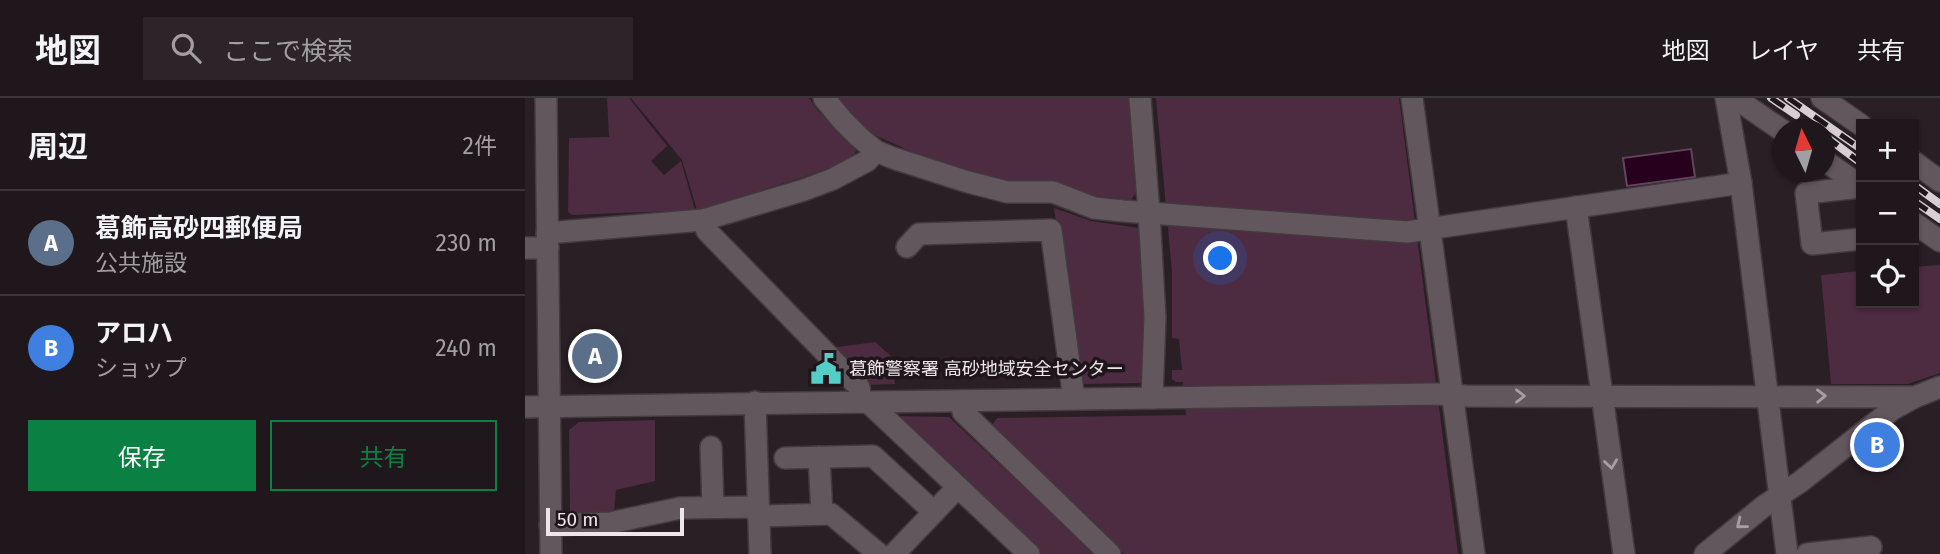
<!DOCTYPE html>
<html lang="ja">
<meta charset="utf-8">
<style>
body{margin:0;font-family:"Fira Sans","Noto Sans JP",sans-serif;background:#2c2429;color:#f1f3f6}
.controls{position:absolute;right:21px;top:21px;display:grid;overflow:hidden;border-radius:0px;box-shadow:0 2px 5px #0004}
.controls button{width:63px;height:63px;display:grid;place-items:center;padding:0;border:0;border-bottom:2px solid #3c363b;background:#1f171c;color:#f1f3f6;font:35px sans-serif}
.compass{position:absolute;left:1247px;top:21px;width:63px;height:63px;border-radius:50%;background:#1f171c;box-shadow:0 2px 5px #0004;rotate:355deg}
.scale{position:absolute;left:21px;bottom:18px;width:138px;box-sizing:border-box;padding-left:7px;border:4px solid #ede6ea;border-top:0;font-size:19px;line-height:24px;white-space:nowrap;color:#ede6ea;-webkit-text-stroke:5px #1f161c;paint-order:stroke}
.you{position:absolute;left:696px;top:161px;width:24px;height:24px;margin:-18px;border:5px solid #fff;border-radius:50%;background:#1a73e8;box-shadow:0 0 0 10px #1a73e833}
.badge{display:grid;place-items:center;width:46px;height:46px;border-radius:50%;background:#0b8043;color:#fff;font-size:23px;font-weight:700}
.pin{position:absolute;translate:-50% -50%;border:4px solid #fff;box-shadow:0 2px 7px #0006}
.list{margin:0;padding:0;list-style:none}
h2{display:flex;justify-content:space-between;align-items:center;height:91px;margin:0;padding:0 28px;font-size:30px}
h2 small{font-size:23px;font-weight:400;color:#a19fa3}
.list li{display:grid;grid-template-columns:46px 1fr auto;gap:21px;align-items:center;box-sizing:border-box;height:105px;padding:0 28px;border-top:2px solid #3c363b}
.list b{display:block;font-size:26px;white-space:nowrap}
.list p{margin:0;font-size:23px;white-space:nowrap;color:#a19fa3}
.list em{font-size:23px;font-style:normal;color:#a19fa3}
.actions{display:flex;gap:14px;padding:21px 28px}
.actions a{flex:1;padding:16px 0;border:2px solid #0b8043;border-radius:0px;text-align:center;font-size:24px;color:#0b8043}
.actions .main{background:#0b8043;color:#fff}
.icon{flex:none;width:38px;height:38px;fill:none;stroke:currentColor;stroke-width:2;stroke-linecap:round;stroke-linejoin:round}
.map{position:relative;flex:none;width:1415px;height:456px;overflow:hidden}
header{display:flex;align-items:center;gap:42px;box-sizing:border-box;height:98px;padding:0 35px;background:#1f171c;border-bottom:2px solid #3c363b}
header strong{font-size:33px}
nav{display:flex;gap:38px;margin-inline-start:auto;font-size:24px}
.search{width:490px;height:63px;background:#2c2429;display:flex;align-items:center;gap:18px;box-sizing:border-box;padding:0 24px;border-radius:0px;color:#a19fa3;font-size:26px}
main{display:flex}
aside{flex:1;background:#1f171c}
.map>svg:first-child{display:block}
.green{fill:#4d2b41}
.water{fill:#26001d;stroke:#62455a;stroke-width:2}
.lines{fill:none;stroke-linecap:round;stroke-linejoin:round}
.minor-casing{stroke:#423a3e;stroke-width:24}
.minor{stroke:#63575e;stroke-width:21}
.rail-casing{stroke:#d6cfd3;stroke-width:8}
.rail{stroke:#1f161c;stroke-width:5;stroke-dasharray:16;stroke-linecap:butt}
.oneway{stroke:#a89ea4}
.labels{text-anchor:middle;stroke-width:7;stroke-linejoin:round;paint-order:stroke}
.poi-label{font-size:18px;fill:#ede6ea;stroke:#1f161c;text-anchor:start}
</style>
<header>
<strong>地図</strong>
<div class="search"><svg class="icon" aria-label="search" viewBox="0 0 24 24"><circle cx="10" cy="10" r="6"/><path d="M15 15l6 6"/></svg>ここで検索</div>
<nav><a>地図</a><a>レイヤ</a><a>共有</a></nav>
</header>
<main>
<aside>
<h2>周辺<small>2件</small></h2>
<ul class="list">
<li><span class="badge" style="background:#5c6f8a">A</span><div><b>葛飾高砂四郵便局</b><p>公共施設</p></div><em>230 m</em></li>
<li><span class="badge" style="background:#3f7fe0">B</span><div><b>アロハ</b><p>ショップ</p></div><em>240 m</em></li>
</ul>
<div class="actions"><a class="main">保存</a><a>共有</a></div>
</aside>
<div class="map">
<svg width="1415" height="456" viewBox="0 0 1415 456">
<rect width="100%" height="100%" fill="#291f25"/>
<g class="green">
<path d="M82,0H104L142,48L126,63L139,77L156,63L170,112L47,117L43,114L44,40L84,39Z"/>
<path d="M106,0H284L294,14L331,50L330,56L312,67L276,80L172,112L157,62Z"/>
<path d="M312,0H605L613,92L606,102L567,98L531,83H480L396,58L343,34L320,11Z"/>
<path d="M631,0H874L933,456H599L467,327L472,320L661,317L658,284H651L647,281V272H657L654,241L647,240V174Z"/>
<path d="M529,110L566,123L614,130L621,203L619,285L556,286Z"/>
<path d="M1415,167V275L1383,286H1306L1296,177L1336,173V205H1389V169Z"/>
<path d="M350,244L367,259L370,286L341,287L312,256V249Z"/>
<path d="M371,318L424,319L570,456H513Z"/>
<path d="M130,322V383L91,392L89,413L80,416L45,417L44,332L54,324Z"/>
</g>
<path class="water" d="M1166,51L1170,79L1102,88L1098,60Z"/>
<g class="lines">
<defs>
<g id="minor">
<path d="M21,0L26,456"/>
<path d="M299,0L318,23L334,39L351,53L368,60L443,84L482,94H528L569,110L598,113L882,134L1216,85"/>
<path d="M615,0L624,115L630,219L627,300"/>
<path d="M887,0L949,456"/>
<path d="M1201,0L1216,85L1262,456"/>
<path d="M1210,0L1258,33"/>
<path d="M1297,0L1336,27"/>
<path d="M1300,63L1336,88"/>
<path d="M1389,64L1415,83"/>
<path d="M1336,89L1281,95L1287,146L1336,141"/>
<path d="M1051,109L1099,456"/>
<path d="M178,122L182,133L334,289L336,304"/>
<path d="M1389,125L1415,143"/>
<path d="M22,135L178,122L279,92L308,81L342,63L351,53"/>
<path d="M382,149L394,136L526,132L549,301"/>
<path d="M0,150H23"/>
<path d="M437,303L438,314L585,456"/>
<path d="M230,304L235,456"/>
<path d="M343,304L504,456"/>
<path d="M0,309L911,296L941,298L1390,299"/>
<path d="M186,349L188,409"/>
<path d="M294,359L297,416"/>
<path d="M260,360L348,358L409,414"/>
<path d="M233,418L306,416L354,456"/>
<path d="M25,427L85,425L155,410L233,409"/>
<path d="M369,456L433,389"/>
<path d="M1180,456L1239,408L1275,384L1368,311L1390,299L1415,289"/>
<path d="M1282,456L1346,449"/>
</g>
</defs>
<use href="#minor" class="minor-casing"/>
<use href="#minor" class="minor"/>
<defs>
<g id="rail">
<path d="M1246,0L1271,17"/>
<path d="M1263,0L1336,51"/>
<path d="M1300,38L1336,65"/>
<path d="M1389,87L1415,106"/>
<path d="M1389,103L1415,121"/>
</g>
</defs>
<use href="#rail" class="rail-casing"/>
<use href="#rail" class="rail"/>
</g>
<defs><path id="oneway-chevron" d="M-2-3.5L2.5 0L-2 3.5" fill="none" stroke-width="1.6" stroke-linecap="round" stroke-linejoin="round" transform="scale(1.75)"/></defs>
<g class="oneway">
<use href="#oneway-chevron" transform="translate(995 298)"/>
<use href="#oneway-chevron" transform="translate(1296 298) rotate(-1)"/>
<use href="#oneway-chevron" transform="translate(1086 366) rotate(82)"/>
<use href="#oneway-chevron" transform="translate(1216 426) rotate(141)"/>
</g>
<defs>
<symbol id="civic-bare" viewBox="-9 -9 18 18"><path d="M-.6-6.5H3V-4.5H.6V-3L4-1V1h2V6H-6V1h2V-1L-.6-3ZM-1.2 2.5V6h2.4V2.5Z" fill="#54cdc7" stroke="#1f161c" stroke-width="2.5" paint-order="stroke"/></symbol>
</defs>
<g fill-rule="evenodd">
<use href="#civic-bare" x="279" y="249" width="44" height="44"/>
</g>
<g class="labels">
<g class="poi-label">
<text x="324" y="277">葛飾警察署 高砂地域安全センター</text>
</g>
</g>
</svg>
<div class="controls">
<button>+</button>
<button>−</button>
<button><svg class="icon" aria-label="locate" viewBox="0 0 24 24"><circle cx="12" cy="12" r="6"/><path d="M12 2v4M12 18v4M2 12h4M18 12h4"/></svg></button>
</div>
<svg class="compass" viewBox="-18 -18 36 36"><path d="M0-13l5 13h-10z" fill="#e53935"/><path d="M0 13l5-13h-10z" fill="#a19fa3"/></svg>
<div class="scale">50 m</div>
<div class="you"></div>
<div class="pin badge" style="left:70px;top:258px;background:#5c6f8a">A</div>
<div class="pin badge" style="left:1352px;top:347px;background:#3f7fe0">B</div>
</div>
</main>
